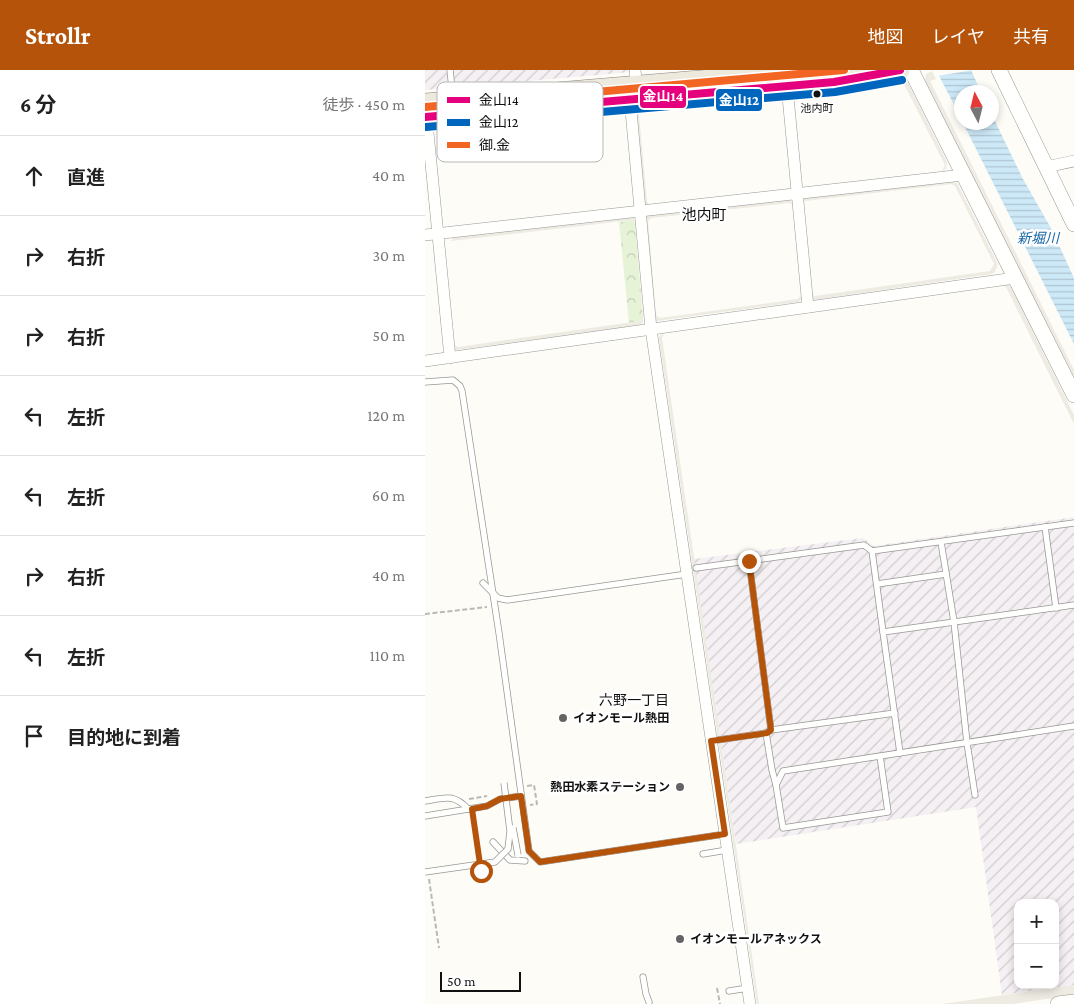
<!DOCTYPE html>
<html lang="ja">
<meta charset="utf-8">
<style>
body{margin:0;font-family:"Crimson Pro","Noto Sans JP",serif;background:#f2f2f2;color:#222}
.controls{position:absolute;right:15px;bottom:15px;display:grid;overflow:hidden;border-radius:10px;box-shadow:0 2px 8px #0003}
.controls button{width:45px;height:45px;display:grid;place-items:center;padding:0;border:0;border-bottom:1px solid #e0e0e0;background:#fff;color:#222;font:25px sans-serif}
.compass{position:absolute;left:529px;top:15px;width:45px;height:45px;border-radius:50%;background:#fff;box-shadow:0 2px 8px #0003;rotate:353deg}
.scale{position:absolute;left:15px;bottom:12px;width:81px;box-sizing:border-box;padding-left:5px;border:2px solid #111;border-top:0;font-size:14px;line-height:18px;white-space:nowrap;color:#111;-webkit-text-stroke:4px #fff;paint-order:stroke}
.stop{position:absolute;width:15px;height:15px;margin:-11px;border:4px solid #b45309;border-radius:50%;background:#fff}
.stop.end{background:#b45309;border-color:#fff;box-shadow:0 1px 5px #0008}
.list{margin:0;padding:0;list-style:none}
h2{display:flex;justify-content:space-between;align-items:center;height:65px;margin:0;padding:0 20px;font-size:21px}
h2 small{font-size:16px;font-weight:400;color:#767676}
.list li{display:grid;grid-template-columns:32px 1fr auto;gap:15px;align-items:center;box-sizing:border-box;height:80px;padding:0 20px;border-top:1px solid #e0e0e0}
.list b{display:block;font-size:19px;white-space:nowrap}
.list em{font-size:16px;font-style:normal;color:#767676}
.icon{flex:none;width:28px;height:28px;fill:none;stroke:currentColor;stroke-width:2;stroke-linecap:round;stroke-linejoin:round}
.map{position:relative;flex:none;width:649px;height:934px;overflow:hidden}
header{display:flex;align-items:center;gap:30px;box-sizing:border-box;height:70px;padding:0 25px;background:#b45309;color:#fff}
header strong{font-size:24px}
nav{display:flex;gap:28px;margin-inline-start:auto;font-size:18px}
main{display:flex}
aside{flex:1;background:#fff}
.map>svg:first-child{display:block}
.industrial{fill:url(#industrial-furrows);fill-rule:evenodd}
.park{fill:url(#park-crowns)}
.plaza{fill:#edebe2}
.water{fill:url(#water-rules)}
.pier{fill:#fdfcf7}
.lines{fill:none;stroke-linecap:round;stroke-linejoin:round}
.service-casing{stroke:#979795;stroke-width:7}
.minor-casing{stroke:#979795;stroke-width:12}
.tertiary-casing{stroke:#979795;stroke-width:16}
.primary-casing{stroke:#858482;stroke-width:20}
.path{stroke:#b9b9b8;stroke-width:2;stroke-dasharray:5 2.5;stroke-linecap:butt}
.service{stroke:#fffffe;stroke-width:5.5}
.minor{stroke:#fffffe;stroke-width:11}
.tertiary{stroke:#fffffe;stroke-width:15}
.primary{stroke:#ede9dc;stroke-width:19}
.service-bridge-casing{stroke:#979795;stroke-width:7;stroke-linecap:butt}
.service-bridge{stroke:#fffffe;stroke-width:5.5}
.bus-1-casing{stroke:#fff;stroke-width:11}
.bus-2-casing{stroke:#fff;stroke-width:11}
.bus-3-casing{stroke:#fff;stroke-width:11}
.bus-1{stroke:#e5007d;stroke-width:8}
.bus-2{stroke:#0065bd;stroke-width:8}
.bus-3{stroke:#f26522;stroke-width:8}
.route{stroke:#b45309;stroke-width:6}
.bus-dot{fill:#111;stroke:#fff;stroke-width:2}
.poi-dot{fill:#646362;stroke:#fff;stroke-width:2}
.labels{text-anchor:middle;stroke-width:5;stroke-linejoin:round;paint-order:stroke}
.bus-label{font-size:11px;fill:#111;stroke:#fff}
.poi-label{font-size:12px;font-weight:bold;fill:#111;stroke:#fff;text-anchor:start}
.water-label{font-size:14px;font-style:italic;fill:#1768a6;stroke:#fff}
.neighbourhood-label{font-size:14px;fill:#111;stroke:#fff}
.quarter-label{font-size:15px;fill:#111;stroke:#fff}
.key{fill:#fff;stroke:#b8b8b8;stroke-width:1}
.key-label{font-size:14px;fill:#111}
.line-badge{stroke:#fff;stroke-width:2}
.badge-label{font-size:14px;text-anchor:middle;font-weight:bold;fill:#fff}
</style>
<header>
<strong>Strollr</strong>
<nav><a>地図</a><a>レイヤ</a><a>共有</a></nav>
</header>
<main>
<aside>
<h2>6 分<small>徒歩 · 450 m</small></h2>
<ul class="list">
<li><svg class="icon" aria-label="ahead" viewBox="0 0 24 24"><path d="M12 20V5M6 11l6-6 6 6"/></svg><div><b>直進</b></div><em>40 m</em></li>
<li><svg class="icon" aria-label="right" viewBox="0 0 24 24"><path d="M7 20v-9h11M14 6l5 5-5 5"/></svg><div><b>右折</b></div><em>30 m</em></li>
<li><svg class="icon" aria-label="right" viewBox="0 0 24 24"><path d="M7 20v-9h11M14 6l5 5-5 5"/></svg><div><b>右折</b></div><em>50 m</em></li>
<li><svg class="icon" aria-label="left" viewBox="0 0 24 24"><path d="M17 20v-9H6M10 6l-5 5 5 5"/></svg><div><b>左折</b></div><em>120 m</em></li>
<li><svg class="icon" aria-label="left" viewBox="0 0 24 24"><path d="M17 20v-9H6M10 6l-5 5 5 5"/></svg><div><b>左折</b></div><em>60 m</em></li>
<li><svg class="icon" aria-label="right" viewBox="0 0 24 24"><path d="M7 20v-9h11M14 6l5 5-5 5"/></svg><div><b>右折</b></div><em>40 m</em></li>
<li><svg class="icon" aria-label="left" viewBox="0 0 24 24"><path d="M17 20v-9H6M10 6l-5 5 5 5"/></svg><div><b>左折</b></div><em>110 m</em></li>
<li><svg class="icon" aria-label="arrive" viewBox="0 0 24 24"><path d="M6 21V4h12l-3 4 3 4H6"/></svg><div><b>目的地に到着</b></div></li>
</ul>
</aside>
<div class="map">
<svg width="649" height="934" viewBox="0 0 649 934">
<defs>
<pattern id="industrial-furrows" width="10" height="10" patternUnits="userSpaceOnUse" patternTransform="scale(1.25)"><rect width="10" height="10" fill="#f5f0f3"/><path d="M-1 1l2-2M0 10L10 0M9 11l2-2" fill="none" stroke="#d1cdcf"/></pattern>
<pattern id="park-crowns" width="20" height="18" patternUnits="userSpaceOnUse" patternTransform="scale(1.25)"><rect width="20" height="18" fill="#e7f3d7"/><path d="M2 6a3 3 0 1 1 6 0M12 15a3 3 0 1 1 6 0" fill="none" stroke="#c5cfb8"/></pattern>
<pattern id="water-rules" width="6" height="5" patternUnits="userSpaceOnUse" patternTransform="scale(1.25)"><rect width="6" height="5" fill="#cde8f7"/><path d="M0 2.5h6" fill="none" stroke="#afc6d3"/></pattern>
</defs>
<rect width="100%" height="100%" fill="#fdfcf7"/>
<g class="industrial">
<path d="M0,0H206V2L0,20Z"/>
<path d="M649,447V915L577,925L551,737L311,774L269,489L438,468L449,476ZM593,833H630V915H593Z"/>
</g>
<path class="park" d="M207,150L210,154L218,247L215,251L204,253L194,152Z"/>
<g class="plaza">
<path d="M507,1L511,9L505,11L649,300V311L500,11L501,4Z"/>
<path d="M475,8L483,13L522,92L521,99L517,102L520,95L480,16L474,13L411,25L367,29L369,24Z"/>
<path d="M356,26L357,29L218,41L214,45L222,132L225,135L220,134L211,39L213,37Z"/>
<path d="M199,38L201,46L198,43L7,59L8,55Z"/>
<path d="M526,111L532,113L573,194L570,202L567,204L389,230L386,228L385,223L390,226L565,201L569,194L530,116L527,114L380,131L377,134L379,128Z"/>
<path d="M365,129L368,135L364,133L226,148L223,151L231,245L235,248L373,229L376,225V230L373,232L232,251L229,249L221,148L222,145Z"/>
<path d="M207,147L209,148L210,154L207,150L26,171L28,167Z"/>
<path d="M583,215L585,216L649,345V354L581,217L578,216Z"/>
<path d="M218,247V252L216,255L31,280L29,279L28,274L33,277L215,251Z"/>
<path d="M239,264L237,268L334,934H332L234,268L235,265Z"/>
<path d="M649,915V925L588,934H517Z"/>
</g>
<g class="water">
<path d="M511,0H546L556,22H536V48Z"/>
<path d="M567,45L598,109L627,160L649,208V274L538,53L566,52Z"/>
</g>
<path class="pier" d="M509,0H548L512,6Z"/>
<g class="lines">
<defs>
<g id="service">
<path d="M25,0L28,28"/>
<path d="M0,312L28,310L35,316L37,321L74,563L104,781L115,792L300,764"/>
<path d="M620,457L631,538"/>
<path d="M516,472L529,552L542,673L550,725"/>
<path d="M447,481L649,453"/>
<path d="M324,491L346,660L470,643"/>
<path d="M271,498L439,475L447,481L458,562"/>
<path d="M58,513L73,528L82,530L262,504"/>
<path d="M452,514L521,504"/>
<path d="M341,663L347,700L351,715"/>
<path d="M286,671L341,663L346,660"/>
<path d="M475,683L458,562L649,535"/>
<path d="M455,686L463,742L358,758L351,715L358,701L649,656"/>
<path d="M0,731C20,728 28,723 43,739"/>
<path d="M0,746L62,736L75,729L96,726"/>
<path d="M68,772L85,790L100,791"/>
<path d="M278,784L302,780"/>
<path d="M218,907L221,924L224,932"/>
<path d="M304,921L323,918"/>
</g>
<g id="minor">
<path d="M210,0L212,20"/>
<path d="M362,16L383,237"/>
<path d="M205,30L226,259L325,934"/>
<path d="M1,42L25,288"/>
<path d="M621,97L649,91"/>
<path d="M0,165L538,105"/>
<path d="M0,291L590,208"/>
</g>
<g id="tertiary">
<path d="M486,0L649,325"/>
<path d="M574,0L649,154"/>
<path d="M633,934L649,932"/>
</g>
<g id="primary">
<path d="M0,33L394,0"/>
<path d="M0,47L409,12L475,0"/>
</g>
</defs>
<use href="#service" class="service-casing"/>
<use href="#minor" class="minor-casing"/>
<use href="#tertiary" class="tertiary-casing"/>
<use href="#primary" class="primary-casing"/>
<g class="path">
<path d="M0,544L62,537"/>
<path d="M102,716L109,715L112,734L105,735"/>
<path d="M44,729L62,726"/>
<path d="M48,746L53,785"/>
<path d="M4,809L14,878"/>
<path d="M292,918L295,934"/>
</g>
<use href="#service" class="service"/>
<use href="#minor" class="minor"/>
<use href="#tertiary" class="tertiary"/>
<use href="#primary" class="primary"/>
<defs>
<g id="service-bridge">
<path d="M88,758L93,785"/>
<path d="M0,802L70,792L83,779L85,761L79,713"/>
</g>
</defs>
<use href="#service-bridge" class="service-bridge-casing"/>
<use href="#service-bridge" class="service-bridge"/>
<defs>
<path id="bus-1" d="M0,47L409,12L475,0"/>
<path id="bus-2" d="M1,57L410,22L477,10"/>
<path id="bus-3" d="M0,37L419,0"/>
</defs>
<use href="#bus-1" class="bus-1-casing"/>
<use href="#bus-2" class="bus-2-casing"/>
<use href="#bus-3" class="bus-3-casing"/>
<use href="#bus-1" class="bus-1"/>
<use href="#bus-2" class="bus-2"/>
<use href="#bus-3" class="bus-3"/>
</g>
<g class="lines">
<path class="route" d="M56,801L47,739L62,736L75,729L96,726L104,781L115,792L300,764L286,671L342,663L346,660L324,491"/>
</g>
<circle class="bus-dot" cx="392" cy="24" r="4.5"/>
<g class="poi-dot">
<circle cx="138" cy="648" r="5"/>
<circle cx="255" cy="717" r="5"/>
<circle cx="255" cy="869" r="5"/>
</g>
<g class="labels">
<g class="bus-label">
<text x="392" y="42">池内町</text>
</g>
<g class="poi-label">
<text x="148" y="652">イオンモール熱田</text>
<text x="245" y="721" text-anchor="end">熱田水素ステーション</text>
<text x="265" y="873">イオンモールアネックス</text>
</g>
<g class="water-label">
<text x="613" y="173">新堀川</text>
</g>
<g class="neighbourhood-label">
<text x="209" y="635">六野一丁目</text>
</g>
<g class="quarter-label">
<text x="279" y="150">池内町</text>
</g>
</g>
<rect x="12" y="12" width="166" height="80" rx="8" class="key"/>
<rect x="22" y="27" width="23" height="6" fill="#e5007d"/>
<rect x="22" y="49" width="23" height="7" fill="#0065bd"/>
<rect x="22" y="72" width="23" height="6" fill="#f26522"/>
<g class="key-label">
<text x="54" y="35">金山14</text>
<text x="54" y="57">金山12</text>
<text x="54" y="80">御.金</text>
</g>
<g class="line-badge">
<rect x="214" y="15" width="48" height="24" rx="5" fill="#e5007d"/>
<rect x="290" y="18" width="48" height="24" rx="5" fill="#0065bd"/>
</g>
<g class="badge-label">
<text x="238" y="31">金山14</text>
<text x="314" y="35">金山12</text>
</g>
</svg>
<div class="controls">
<button>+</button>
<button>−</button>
</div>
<svg class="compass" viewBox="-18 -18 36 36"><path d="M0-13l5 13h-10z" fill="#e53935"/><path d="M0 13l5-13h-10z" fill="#767676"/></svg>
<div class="scale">50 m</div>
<div class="stop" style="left:56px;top:801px"></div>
<div class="stop end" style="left:324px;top:491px"></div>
</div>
</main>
